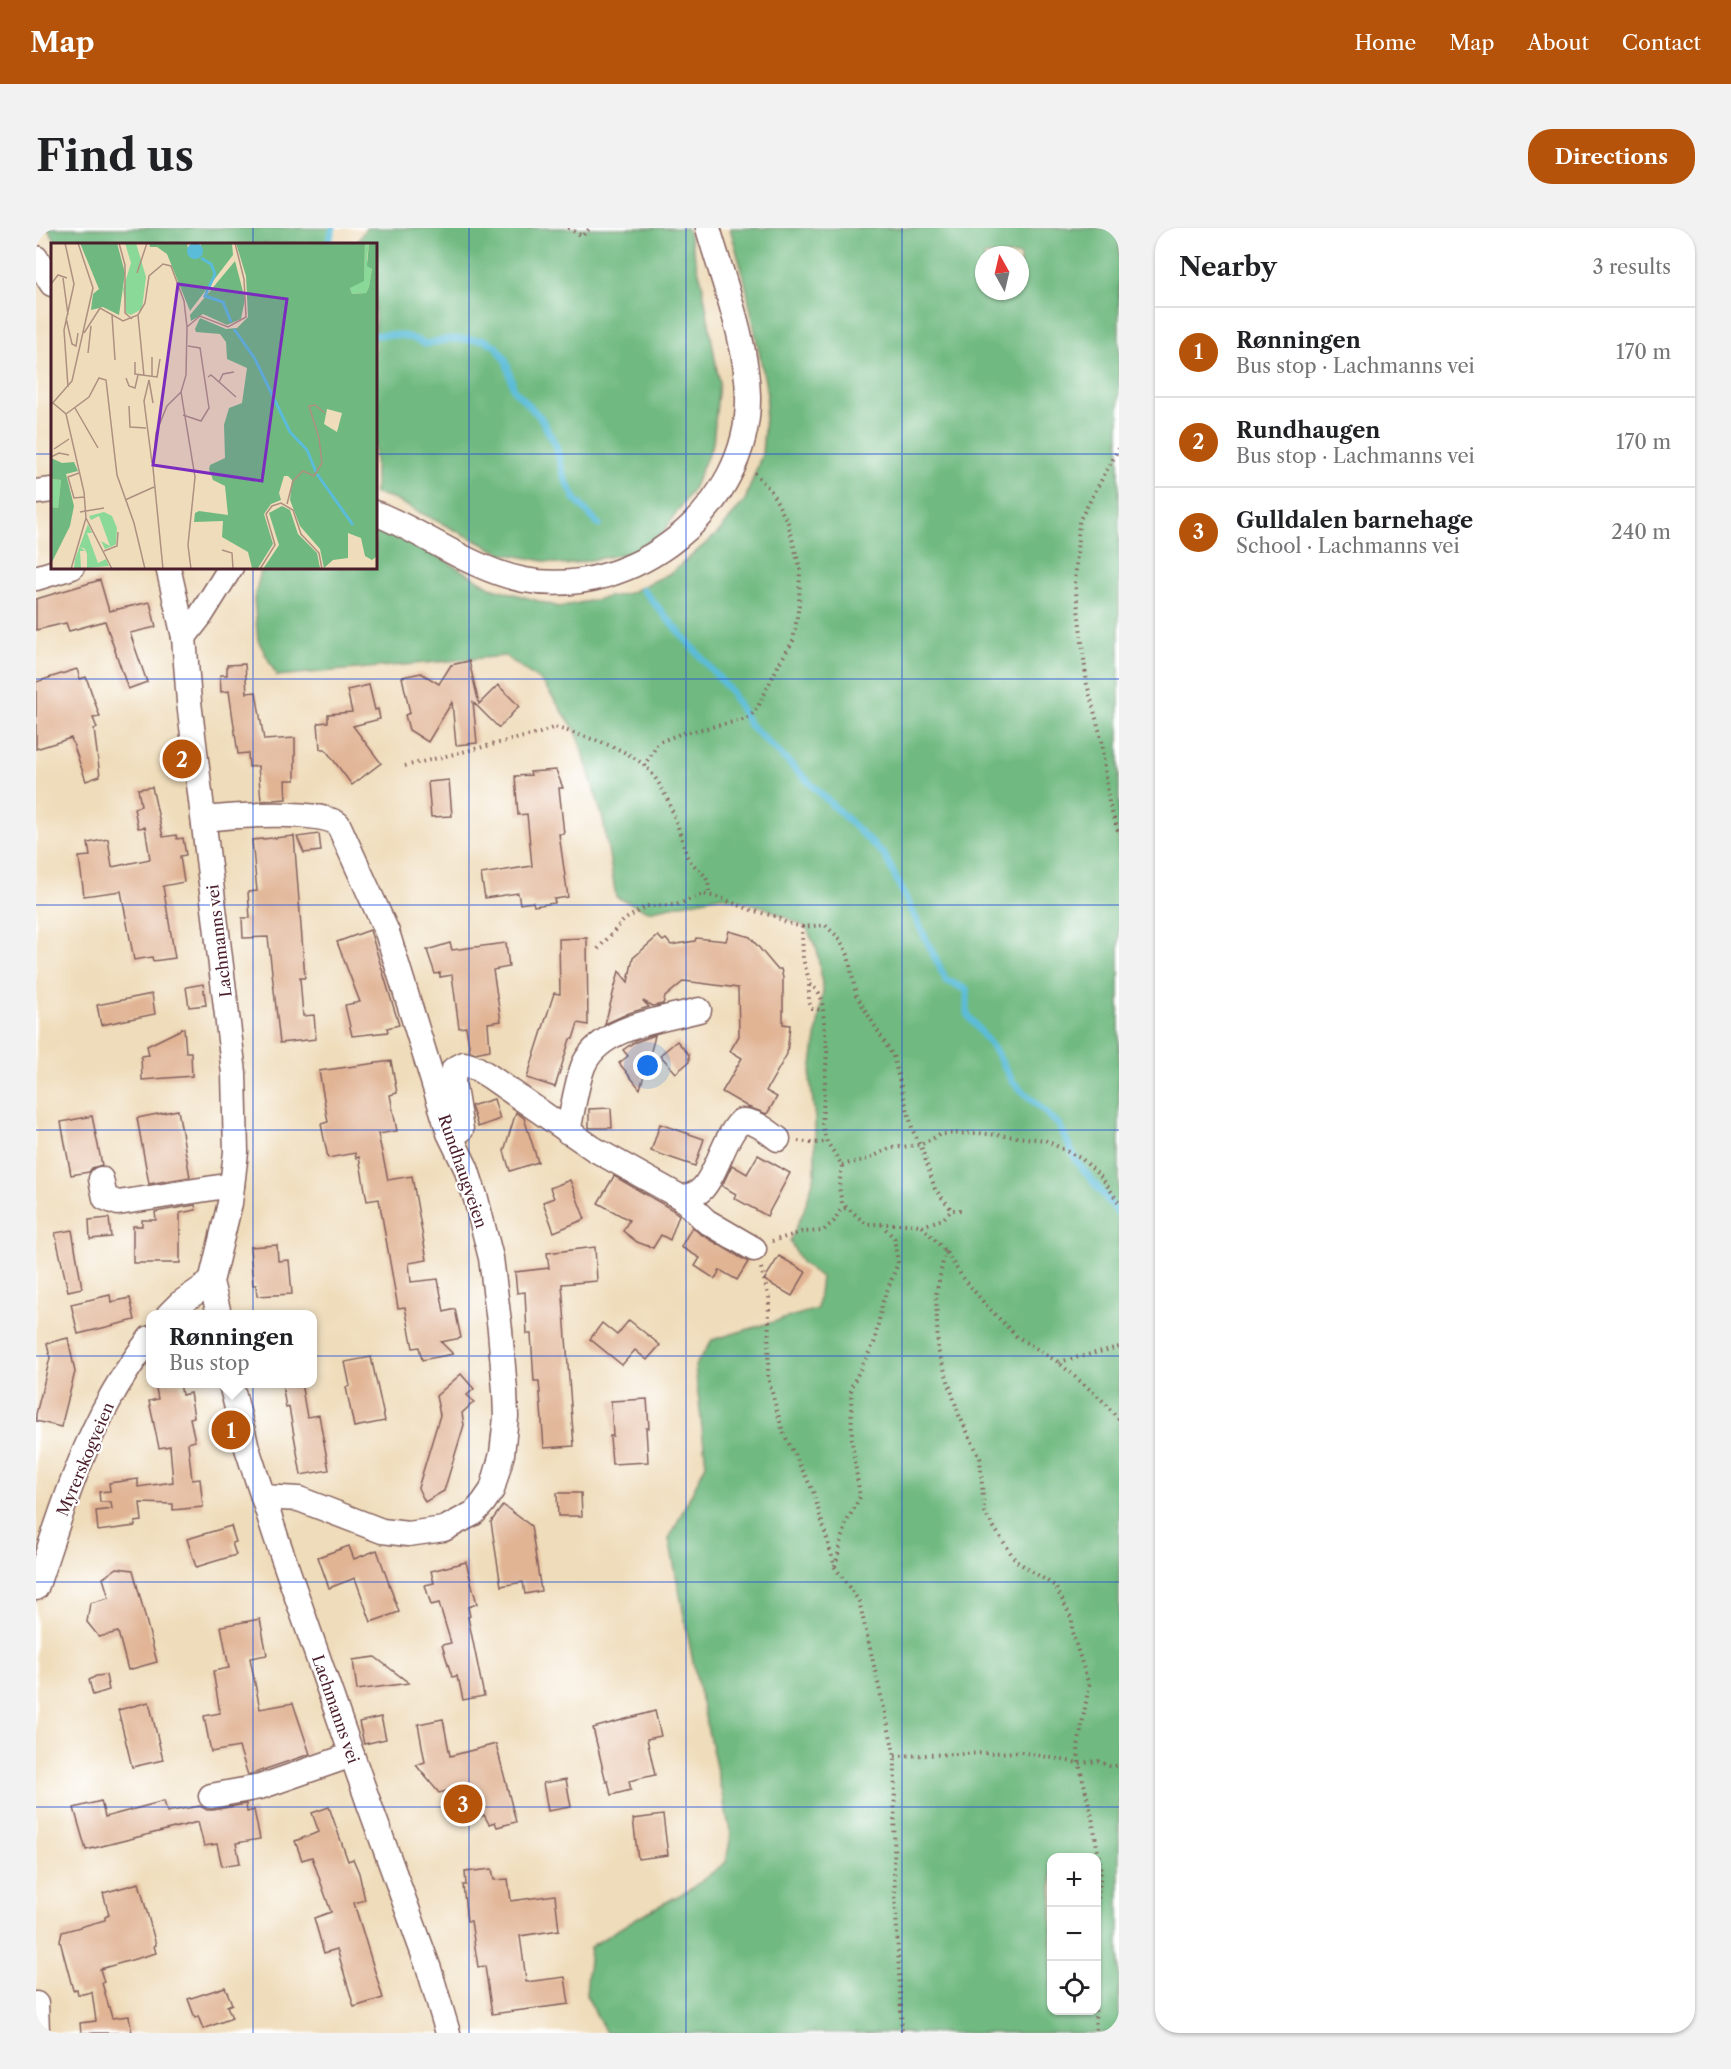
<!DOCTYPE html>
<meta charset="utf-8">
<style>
body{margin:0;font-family:"Libre Caslon Text",serif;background:#f2f2f2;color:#202124}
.controls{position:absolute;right:18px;bottom:18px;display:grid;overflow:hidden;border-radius:12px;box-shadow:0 2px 4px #0004}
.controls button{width:54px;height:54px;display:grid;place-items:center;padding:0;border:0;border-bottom:2px solid #e0e0e0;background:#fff;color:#202124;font:30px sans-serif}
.compass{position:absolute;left:939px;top:18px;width:54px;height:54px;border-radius:50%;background:#fff;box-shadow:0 2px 4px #0004;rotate:352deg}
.you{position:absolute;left:612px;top:838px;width:21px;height:21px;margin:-15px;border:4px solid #fff;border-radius:50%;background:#1a73e8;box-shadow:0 0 0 9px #1a73e833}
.badge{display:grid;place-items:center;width:39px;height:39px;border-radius:50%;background:#b45309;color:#fff;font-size:20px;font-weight:700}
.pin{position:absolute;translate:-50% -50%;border:3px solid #fff;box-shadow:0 2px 6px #0006}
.popup{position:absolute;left:110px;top:1082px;width:171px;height:78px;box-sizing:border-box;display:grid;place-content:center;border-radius:12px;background:#fff;filter:drop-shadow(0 2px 4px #0005);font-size:20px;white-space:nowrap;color:#757577}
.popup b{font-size:22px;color:#202124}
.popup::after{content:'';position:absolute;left:50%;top:100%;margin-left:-12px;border:12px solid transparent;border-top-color:#fff}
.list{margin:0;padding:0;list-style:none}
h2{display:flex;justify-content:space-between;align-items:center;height:78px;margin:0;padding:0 24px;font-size:26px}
h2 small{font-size:20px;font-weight:400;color:#757577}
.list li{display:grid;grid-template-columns:39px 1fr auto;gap:18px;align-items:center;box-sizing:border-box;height:90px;padding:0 24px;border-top:2px solid #e0e0e0}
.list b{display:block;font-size:22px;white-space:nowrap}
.list p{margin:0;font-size:20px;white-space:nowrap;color:#757577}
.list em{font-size:20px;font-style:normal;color:#757577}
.icon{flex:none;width:33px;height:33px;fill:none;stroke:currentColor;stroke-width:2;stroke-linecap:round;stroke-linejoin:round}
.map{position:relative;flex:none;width:1083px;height:1805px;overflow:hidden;border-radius:24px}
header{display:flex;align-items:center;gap:36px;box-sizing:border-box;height:84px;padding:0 30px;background:#b45309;color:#fff}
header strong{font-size:28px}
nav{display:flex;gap:33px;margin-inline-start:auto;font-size:21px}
.intro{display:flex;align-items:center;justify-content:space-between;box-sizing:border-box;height:144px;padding:0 36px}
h1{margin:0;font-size:42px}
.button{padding:15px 27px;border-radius:24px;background:#b45309;color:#fff;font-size:21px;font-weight:700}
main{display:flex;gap:36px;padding:0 36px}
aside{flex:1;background:#fff;border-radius:24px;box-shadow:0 2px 4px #0004}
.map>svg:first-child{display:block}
.forest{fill:#6fb980;stroke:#5c6c56;stroke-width:1.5;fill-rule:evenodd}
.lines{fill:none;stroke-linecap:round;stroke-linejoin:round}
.stream{stroke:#5bbcd9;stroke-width:7}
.building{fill:#e1b494}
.minor-casing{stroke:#84615d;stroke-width:27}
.path{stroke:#84615d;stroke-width:4;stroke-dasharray:1.5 4.5;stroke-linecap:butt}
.minor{stroke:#fff;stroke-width:24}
.grid{fill:none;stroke:#1d4ed8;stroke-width:1.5;stroke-opacity:0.55}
.labels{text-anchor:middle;stroke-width:4.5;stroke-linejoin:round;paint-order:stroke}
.street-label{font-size:16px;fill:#4a1f2b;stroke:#fff}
.inset-river{fill:none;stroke:#5bbcd9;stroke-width:3}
.inset-road{fill:none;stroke:#ad9081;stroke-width:1.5}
.view{fill:#7b2cbf;fill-opacity:0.15;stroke:#7b2cbf;stroke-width:3}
.inset-edge{fill:none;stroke:#4a1f2b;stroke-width:3}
</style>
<header>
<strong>Map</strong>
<nav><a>Home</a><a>Map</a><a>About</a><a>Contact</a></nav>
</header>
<div class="intro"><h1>Find us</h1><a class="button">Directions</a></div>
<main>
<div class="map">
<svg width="1083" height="1805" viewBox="0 0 1083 1805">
<rect width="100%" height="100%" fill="#fff"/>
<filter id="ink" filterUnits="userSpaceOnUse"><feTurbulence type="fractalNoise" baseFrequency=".0167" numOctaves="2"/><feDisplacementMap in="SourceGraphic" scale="12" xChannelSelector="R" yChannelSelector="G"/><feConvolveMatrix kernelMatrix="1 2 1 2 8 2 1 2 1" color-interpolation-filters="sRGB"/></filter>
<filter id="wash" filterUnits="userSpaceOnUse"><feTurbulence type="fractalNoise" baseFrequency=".008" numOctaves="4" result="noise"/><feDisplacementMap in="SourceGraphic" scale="24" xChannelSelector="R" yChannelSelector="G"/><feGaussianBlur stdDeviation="1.35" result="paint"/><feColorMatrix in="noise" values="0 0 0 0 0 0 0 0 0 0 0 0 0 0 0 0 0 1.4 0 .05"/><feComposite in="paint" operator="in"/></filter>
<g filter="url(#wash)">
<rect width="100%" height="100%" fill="#efdcba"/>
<g class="forest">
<path d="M11,0H298L288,16H22Z"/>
<path d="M330,0H651L666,55L683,154L677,215L657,261L626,306L598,324L529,337L465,325L353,269L339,266V16H320Z"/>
<path d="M694,0H1083V1805H570L550,1767L554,1719L604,1688L653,1662L690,1634L695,1607L658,1439L633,1311L670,1236L659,1138L676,1112L781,1081L785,1049L765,1034L754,1013L768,982L779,947V891L774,850L787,763L781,722L770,699L728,679L685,668L612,683L580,669L567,591L540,503L507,455L469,428L241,448L222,412L218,371L226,339H339V296L371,310L454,359L523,379L593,365L635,345L682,305L709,272L726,226L731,164L709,53ZM948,27H984V63H948ZM1016,1630H1060V1782H1016Z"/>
</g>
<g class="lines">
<g class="stream">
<path d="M292,16L297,0"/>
<path d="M339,107C360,106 370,106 389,116L414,111L449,112L461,119L470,133L478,162L505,190L520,218L528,249L540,272L563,297"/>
<path d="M607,362L695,464L713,496L849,628L910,752L931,762V786L960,824L977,854L1023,897L1041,934L1083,986"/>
</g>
</g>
<g id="blocks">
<g class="building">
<path d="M64,352L73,383L114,374L120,399L94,405L111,454L92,461L69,393L33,403L30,395L0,402V371Z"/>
<path d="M433,433L443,476L462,457L483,478L463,500L437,474L441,515L420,517L416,474L392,514L373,502L369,487L374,485L366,449L385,445L403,456L415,437Z"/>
<path d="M209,436L211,465L220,464L228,512L259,510V552H249L250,571L225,573L222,538L213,539L212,525L202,526L193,463L185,464L184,447H191V437Z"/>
<path d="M41,441L44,451L50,449L64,489L57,490L61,500L58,501L64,548L50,553L35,510L0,521V454Z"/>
<path d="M333,457L339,482L342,481L344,491L317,498L345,535L316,557L289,521H284L282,495L292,494V486L316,484L311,462Z"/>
<path d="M520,542L527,560H523L528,606H523L532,669L518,671L519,675L498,678L497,674L484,676L482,665L449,670L445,646L496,638L491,586L482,587L479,548L495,547L494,544Z"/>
<path d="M413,552L416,588L395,589L392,554Z"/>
<path d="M116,559L127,609L140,607L141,611L147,610L150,627L144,628L148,654L127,658L139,730L117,733L116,729L98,732L85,663L48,668L43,629L54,628L52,615L72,611L76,639L114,631L109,599L102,600L98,580L105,578L102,561Z"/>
<path d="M283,606L285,623L268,625L261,609Z"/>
<path d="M258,608L269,750H264L267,788L278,787L280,811L244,815L232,709L207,710L206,690H214L212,664L221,663L216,612Z"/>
<path d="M334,702L363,797L351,800L352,804L316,808L309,777L324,774L301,714Z"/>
<path d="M693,703L714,709L741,741H745L747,750V796L754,797L751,826L730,863L741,869L731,886L712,879L686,864L706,830L694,823L703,808L702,760L648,753L629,769L627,776L617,778L607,773L613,779L593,785L569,796L583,743L592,754L597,730L622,708L627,713L630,711L635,717L659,713L660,710L690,713Z"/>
<path d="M551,710L552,797L542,795L537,811H534L519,859L491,850L518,765L524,766L523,711Z"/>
<path d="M414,715L416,722L470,715L473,739L457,742L465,793L452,795L454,822L439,825L434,823L430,799L423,800L416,747L404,749V745L399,746L391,722Z"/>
<path d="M167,756L170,777L153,779L150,759Z"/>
<path d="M116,766L119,786L65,797L61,777Z"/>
<path d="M148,800L150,824H155L156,848L106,852L105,828L113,827L111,818Z"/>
<path d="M619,807L618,812L604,861L583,835L592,828L587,822L597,815Z"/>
<path d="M641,813L653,827V834L640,845L624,827Z"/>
<path d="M355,833L361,865L354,867L361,903L342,906L352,952L376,948L391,1032L373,1035L375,1054L402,1051L408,1084L419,1081L425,1110L405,1114L417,1126L386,1132L383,1119L377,1120L369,1079L362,1080L343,971L331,973L323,929L320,930L319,925L292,930L285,896L292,894L283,843Z"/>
<path d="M458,871L464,891L442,899L435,878Z"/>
<path d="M575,880L576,900H553V881Z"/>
<path d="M142,882L154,949L113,956L101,890Z"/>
<path d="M480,884L488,890L502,934L474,943L468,923Z"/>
<path d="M56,888L66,937L56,940L53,944L35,947L25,894Z"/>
<path d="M624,896L668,911L659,938L615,923Z"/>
<path d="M722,927L754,945L731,988L698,970L700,966L686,958L696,937L711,946Z"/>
<path d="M578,948L637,982L643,987L634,1012L625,1007L617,1020L601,1014L587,1003L593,992L562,975Z"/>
<path d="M534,952L549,991L518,1004L507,974L518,970L514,960Z"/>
<path d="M159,977L160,982L144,985V1035H97V998H106V992H120L119,984Z"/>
<path d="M73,990L75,1009L54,1011L53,992Z"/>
<path d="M656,999L663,1005L712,1034L701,1052L684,1042L679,1051L659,1038L664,1030L645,1019Z"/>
<path d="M36,1002L46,1060L32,1063L19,1005Z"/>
<path d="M241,1017L242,1033L253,1032L256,1066L221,1068L220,1057H217L214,1019Z"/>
<path d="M559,1019L561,1053L526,1056L538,1218L508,1220L503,1153H498L495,1106H491L489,1064L481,1065L479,1044L513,1040L511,1025Z"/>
<path d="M743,1028L770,1044L756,1068L728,1052Z"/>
<path d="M74,1067L75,1074L94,1070L99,1092L42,1106L35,1076Z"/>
<path d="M593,1092L624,1117L611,1132L599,1122L586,1137L554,1111L566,1095L581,1107Z"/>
<path d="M32,1110L39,1144L25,1199L0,1193V1186L14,1130L11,1115Z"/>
<path d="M335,1129L349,1193L318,1199L310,1159L314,1158L309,1134Z"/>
<path d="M425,1146L438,1161L431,1167L438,1174L426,1185L428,1197L408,1263L389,1274L382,1260L404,1187L400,1168Z"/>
<path d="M119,1155H144L146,1167L154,1165L158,1189L154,1190L159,1213L152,1215L156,1252L164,1251L167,1279L137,1282V1276L104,1275L106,1293L99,1294V1298L62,1303L60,1283L76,1281L75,1274H64L63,1264L74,1263L73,1255L102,1251V1259L137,1254L134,1218L123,1220L113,1173L122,1171Z"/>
<path d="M246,1155H265L271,1189L283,1187L293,1242L265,1247L253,1179L250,1180Z"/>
<path d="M611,1171L613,1200H610L612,1234L576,1236L574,1208H577L575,1173Z"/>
<path d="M521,1265H545L546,1288H522Z"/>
<path d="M467,1277L495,1298L505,1363L489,1366L487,1354L465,1358L455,1294Z"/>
<path d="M195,1298L200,1314L196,1315L200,1327L160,1339L151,1311Z"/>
<path d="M313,1318L318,1331L341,1322L363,1384L335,1394L319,1350L293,1360L282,1329Z"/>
<path d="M430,1334L441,1376L432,1379L434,1388L432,1389L448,1468L427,1472L423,1453H422L421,1448L416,1449L406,1417L415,1415L403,1375L395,1377L389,1357L398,1355L395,1343Z"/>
<path d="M81,1340L97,1342L121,1434L92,1442L82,1404L63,1409L51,1394L54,1375L73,1370L67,1350Z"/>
<path d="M224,1391L231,1427L214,1430L224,1481L257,1475L274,1526L212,1547L203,1519L175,1524L168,1488L184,1485L177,1443L193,1440L185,1398Z"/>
<path d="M339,1429L373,1455L321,1462L317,1432Z"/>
<path d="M70,1447L73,1462L57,1467L53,1452L60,1448Z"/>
<path d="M113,1474L127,1532L96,1539L82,1482Z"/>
<path d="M619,1483L625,1508L611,1511L619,1547L593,1553L595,1562L575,1567L572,1553L570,1554L557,1500Z"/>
<path d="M345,1489L350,1511L328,1516L323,1494Z"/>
<path d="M407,1491L414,1528L460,1516L480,1594L461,1599L459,1594L453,1596L448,1587L444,1589L435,1557L403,1565L380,1537L389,1534L382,1496Z"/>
<path d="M530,1551L535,1579L512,1583L507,1555Z"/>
<path d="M65,1573L69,1589L128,1573L131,1584L164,1578L171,1582H177L210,1576L211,1584L218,1582L224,1611L200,1615L204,1635L186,1638L181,1616L168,1618L162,1594L50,1622L38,1580Z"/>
<path d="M293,1579L312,1633L317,1631L323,1645L329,1672L318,1675L347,1770L318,1779L301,1721L288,1725L278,1690L295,1684L276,1629L266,1632L259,1613L283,1604L276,1585Z"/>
<path d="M627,1587L632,1627L602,1631L597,1591Z"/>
<path d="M456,1641L458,1652L472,1651L475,1673L519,1667L523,1702L484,1708L489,1744L490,1754L529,1749L533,1776L456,1786L449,1738L442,1739L435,1693H431L427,1657H430L429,1644Z"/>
<path d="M103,1655L120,1717L118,1718L120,1725L64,1741L68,1754L66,1755L76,1790L93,1788L96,1805H45L44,1795L60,1793L56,1764L42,1767L41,1761L37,1762L24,1713L26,1704L69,1692V1689L73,1687L67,1665Z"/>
<path d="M189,1759L196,1776L191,1778L196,1790L167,1801L162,1788L159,1790L152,1771Z"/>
</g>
</g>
</g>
<g filter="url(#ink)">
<use href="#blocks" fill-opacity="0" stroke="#84615d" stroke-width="1.5"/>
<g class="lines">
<defs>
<g id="minor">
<path d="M0,30L16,56"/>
<path d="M0,264L16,262"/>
<path d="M339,285C390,305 434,341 488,352C597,372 714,280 712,168C711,113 687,53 672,0"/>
<path d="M132,339L148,409L153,474L198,845L200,924L194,975L175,1054L183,1086"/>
<path d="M0,350L36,339"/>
<path d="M148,409L165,387L195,339"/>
<path d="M168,591C194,588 284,581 302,596L351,704L413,905L430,940L440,971L455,1030L464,1102L469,1163L470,1189L466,1226L456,1262L447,1275L438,1285L408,1301L372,1306L346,1303L263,1271L227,1269"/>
<path d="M425,902L417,854L418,841L428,836L440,840L453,848L558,921L646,970L670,993L718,1021"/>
<path d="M532,904C536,885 541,852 548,836C566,798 626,792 663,782"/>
<path d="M65,951L69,970L82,975L196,957"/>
<path d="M646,970C654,968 662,966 667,960C682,943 687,911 705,893C719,892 731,903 742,911"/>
<path d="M133,1086L143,1076L175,1054"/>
<path d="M195,1156L211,1220L240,1309L332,1573L393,1741L412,1805"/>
<path d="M0,1360C22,1295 42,1227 76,1167C87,1147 100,1129 114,1110"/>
<path d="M175,1568L224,1559L316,1527"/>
<path d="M0,1776L1,1805"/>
</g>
</defs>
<use href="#minor" class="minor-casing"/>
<g class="path">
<path d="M532,0L546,8L554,0"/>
<path d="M1083,220L1043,293L1039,356L1051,456L1066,513L1073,575L1083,606"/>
<path d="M369,538L504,505L519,499C548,509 584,517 608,537C631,558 642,599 651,628C661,645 674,643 673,667"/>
<path d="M608,538L623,514L644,506L711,491L721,481L744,434L757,413L763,377L764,341L752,295L735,263L718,244"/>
<path d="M766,699L789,697L804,711L812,727L820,767L857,828L877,903L886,921L899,961L916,982"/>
<path d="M562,721L588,692L611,678L640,677L667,666L685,670L715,682L738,688L751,695L766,699L767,731L773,752V774L776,781L787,782"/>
<path d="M774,756L782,763L786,772L791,824L786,897L791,914L806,937L803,959L806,975L830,996H879L886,998L909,1023L925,1047L949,1076L980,1108L1022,1134L1065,1171L1083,1191"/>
<path d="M762,913L776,915L791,914"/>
<path d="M806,937L832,931L855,920L884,917L905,906L942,905L1009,912L1046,931L1066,950L1083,975"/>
<path d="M886,998L907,991L916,982H928"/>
<path d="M736,1013L766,1004L787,1003L798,993L805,981L810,980"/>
<path d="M909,1023L900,1067L902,1122L923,1187L944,1230L948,1284L980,1333L1019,1358L1036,1391V1404L1053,1457L1042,1519L1043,1535L1056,1589L1065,1643L1060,1690"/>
<path d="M725,1040L733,1070L732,1150L747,1204L777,1263L799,1339L823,1373L859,1528L858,1644L866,1805"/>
<path d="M1023,1134L1083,1119"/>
<path d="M799,1338L811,1293L824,1269L816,1214L815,1159L838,1115L847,1073L862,1035L858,1010L846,997"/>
<path d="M859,1528L985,1524L1043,1535L1062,1533L1074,1538H1083"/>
<path d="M1060,1725V1768"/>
<path d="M1059,1782L1060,1805"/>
</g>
<use href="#minor" class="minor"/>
</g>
</g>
<path class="grid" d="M217,0V16M433,0V1805M650,0V1805M866,0V1805M0,226H16M339,226H1083M217,339V1805M0,451H1083M0,677H1083M0,902H1083M0,1128H1083M0,1354H1083M0,1579H1083"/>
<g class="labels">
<g class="street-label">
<text transform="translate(183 713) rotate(-97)" y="6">Lachmanns vei</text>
<text transform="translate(427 943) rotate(71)" y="6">Rundhaugveien</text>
<text transform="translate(49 1231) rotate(-67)" y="6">Myrerskogveien</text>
<text transform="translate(300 1481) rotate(71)" y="6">Lachmanns vei</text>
</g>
</g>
<g transform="translate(15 15)">
<rect width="326" height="326" fill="#efdcba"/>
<path d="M74,0H85L95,34L91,66L80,72L75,70L72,46L80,20ZM314,0H318L316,17L321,27L318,44L315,50L301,51L299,45L313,34ZM0,236L10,237L7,265L0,264ZM53,269L61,273L66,285L65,301L64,302L54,306L50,298L59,303L48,273L40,277L38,273ZM37,281L41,290H36L47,320L55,316L58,323L36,325V311L34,306L29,304L34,308H29L30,325L23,326L24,316Z" fill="#8ad998"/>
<path d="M29,0H66L74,30L68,72L52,64L40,67L42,51L48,46ZM98,0H136L138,13L150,12V0H181L182,12L139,68L116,11L106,4H99ZM185,0H314L313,38L299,45L301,51L315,50L318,44L321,26L316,23L318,0H325V314L321,317L314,313L310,295L297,290V315L282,317L273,325L269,306L249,283L239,257L241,237L237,233H233L228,250L230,257L220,261L213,271L222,301L207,325H201L197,309L171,294L172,278L143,279L144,270L148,268L177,272L174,243L162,237L158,226L159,222L174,215L173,182L178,165L191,160L196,125L176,116L175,99L169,91L145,89L144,86L149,75L175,86L186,85L197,74L195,33ZM276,166L291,170L286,189L273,181ZM184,18L194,56L190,76L176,82L152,71L140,78L139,72ZM0,215L11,220L23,219L27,228L15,231L23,263L19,283L0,321V264L7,265L10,237L0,236ZM231,263L239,267L247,291L266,310L269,325L212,326L228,302L218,270Z" fill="#6fb980" fill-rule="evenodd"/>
<path d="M136 8a8 8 0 1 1 16 0a8 8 0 1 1-16 0Z" fill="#5bbcd9"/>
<path class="inset-river" d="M150,15L160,21L164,31L154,53L172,59L180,79M183,86L204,116L239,189L256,207L265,229M266,231L302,282"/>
<path class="inset-road" d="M14,0L23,41L13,87L17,144M68,0L74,22V70L81,76M86,30L96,0M12,35L17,72M0,41L7,32L16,35M61,72L64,117M87,72L93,133M15,75L21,101L25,103L27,90M136,84L149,73L177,84L195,74L193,36L184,0M33,90L49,65L72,78L87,72L94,60L98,33L112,21L120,23L133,58L136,84L135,132L130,149L144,234L137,302L140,326M37,110L40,83M84,119V131L106,134L109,116M101,134V114M157,134L160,132L185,154M75,135L78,143L84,145L87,132M98,137L93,158L101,220M98,137L102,160M168,139L172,131L183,129M2,160L15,171L33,249L35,275L20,326M0,162L21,138L42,45L27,0M78,163L79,184L95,185M24,165L47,205M15,171L38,154L48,135L55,137L66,232L83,280L94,326M132,172L150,178L158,165L149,105L137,103M3,206L18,196M0,214L8,210L18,212M28,230L17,234L23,255L33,254M74,257L103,244M236,261L242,238L252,228L263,233L271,220L268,195L258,163L264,162L274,170M29,269L53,265M35,275L61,326M171,307L181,310L182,326M53,308L66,303L67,289M112,326L102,225L105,190L116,163L130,149M209,326L224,302L215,271L221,263L230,260L242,267L250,291L268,310L271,326"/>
<path class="view" d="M127,41L236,56L211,238L102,222Z"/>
<rect width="326" height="326" class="inset-edge"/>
</g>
</svg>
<div class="controls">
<button>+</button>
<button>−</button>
<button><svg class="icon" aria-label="locate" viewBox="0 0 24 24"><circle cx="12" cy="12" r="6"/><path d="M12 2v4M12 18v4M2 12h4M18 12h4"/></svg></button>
</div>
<svg class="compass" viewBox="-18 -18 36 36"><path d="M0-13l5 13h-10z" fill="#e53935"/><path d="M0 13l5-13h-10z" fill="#757577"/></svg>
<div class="you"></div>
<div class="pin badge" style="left:195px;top:1202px">1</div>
<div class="popup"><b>Rønningen</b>Bus stop</div>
<div class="pin badge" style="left:146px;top:531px">2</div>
<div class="pin badge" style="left:427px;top:1576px">3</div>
</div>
<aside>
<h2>Nearby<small>3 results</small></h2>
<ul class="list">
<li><span class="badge">1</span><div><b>Rønningen</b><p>Bus stop · Lachmanns vei</p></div><em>170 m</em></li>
<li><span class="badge">2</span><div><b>Rundhaugen</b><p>Bus stop · Lachmanns vei</p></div><em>170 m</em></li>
<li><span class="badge">3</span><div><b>Gulldalen barnehage</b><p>School · Lachmanns vei</p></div><em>240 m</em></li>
</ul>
</aside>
</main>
